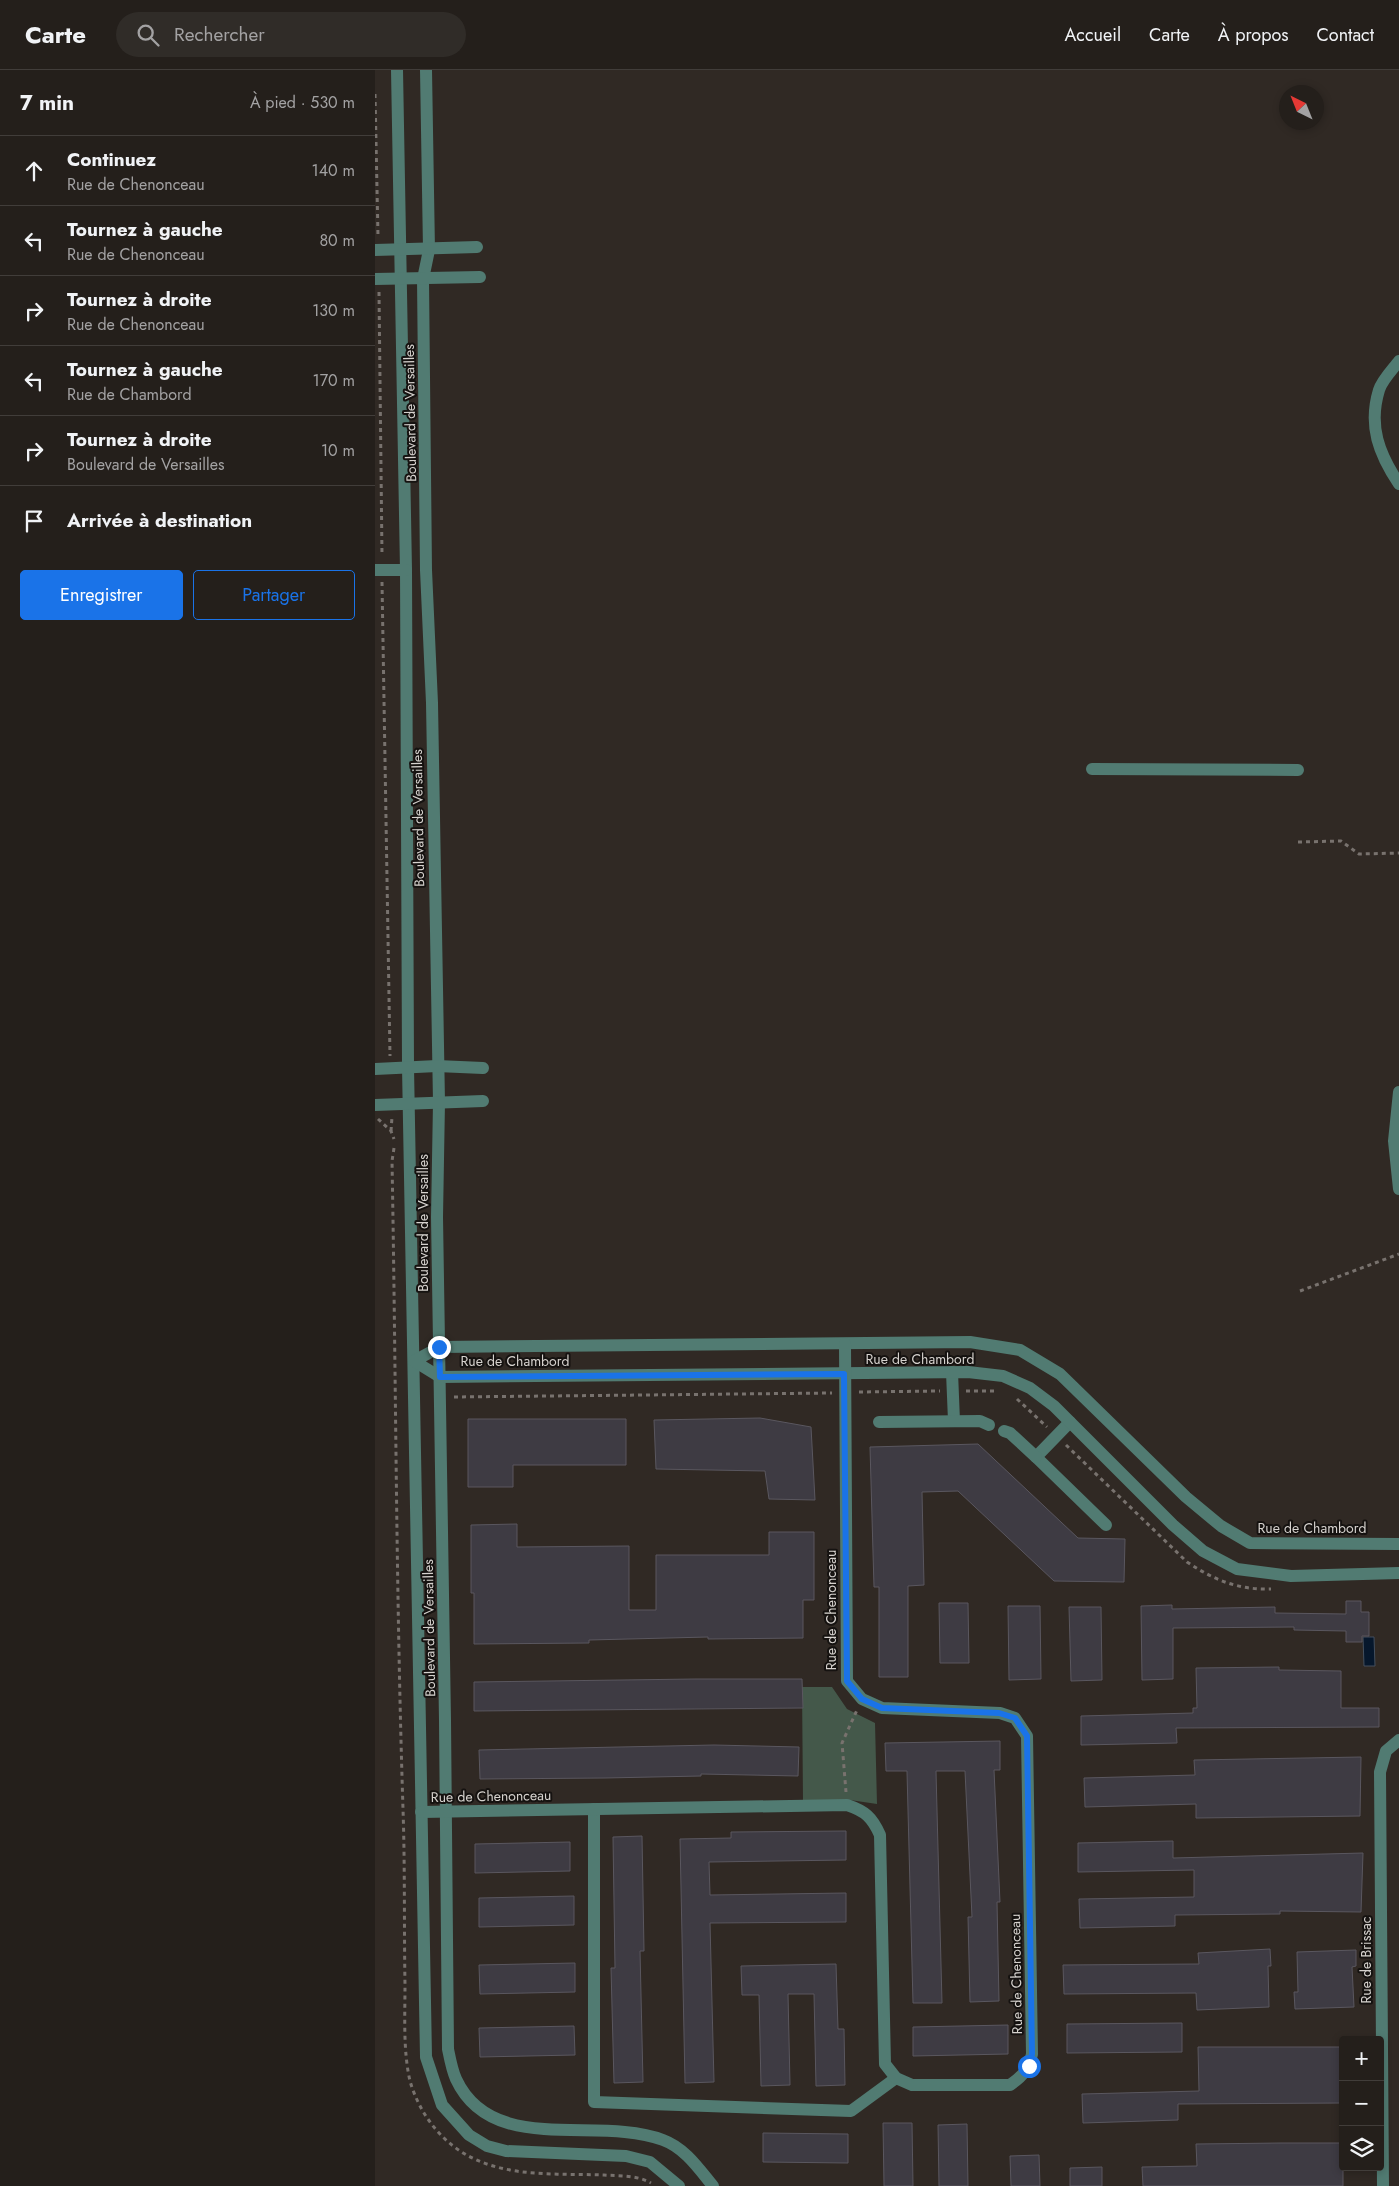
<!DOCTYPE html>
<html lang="fr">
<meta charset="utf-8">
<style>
body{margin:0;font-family:Jost,sans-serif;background:#302c28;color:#f1f3f6}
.controls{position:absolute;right:15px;bottom:15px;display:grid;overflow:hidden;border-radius:5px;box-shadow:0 2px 8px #0003}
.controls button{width:45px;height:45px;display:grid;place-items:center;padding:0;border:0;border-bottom:1px solid #413d3a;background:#241f1b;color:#f1f3f6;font:25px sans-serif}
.compass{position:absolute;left:904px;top:15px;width:45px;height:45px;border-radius:50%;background:#241f1b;box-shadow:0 2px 8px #0003;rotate:317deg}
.stop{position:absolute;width:15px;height:15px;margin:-11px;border:4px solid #1a73e8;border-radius:50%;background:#fff}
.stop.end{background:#1a73e8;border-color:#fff;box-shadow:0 1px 5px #0008}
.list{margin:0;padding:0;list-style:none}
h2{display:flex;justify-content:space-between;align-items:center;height:65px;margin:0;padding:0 20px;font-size:21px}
h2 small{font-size:16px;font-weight:400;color:#a3a2a3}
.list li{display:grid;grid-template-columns:32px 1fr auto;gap:15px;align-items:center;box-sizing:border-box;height:70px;padding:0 20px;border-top:1px solid #413d3a}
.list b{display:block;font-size:19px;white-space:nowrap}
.list p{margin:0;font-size:16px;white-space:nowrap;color:#a3a2a3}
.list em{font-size:16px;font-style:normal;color:#a3a2a3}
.actions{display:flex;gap:10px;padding:15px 20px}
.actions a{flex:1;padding:11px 0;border:1px solid #1a73e8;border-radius:5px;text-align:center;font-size:18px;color:#1a73e8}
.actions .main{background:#1a73e8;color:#fff}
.icon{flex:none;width:28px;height:28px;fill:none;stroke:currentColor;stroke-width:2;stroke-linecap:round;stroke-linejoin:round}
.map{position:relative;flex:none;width:1024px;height:2116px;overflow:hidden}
header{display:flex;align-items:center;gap:30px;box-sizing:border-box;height:70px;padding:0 25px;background:#241f1b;border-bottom:1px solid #413d3a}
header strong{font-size:24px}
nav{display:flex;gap:28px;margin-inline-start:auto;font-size:18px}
.search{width:350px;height:45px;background:#302c28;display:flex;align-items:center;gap:12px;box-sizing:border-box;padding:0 18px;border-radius:28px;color:#a3a2a3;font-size:19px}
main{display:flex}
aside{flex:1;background:#241f1b}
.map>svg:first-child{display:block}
.green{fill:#44584a}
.water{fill:#06172c;stroke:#444f5d}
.building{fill:#3e3b43;stroke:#5a575f}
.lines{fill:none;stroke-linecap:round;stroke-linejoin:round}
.path{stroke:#78726e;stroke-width:3;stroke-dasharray:4 4;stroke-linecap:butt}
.minor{stroke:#517b72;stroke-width:12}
.route{stroke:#1a73e8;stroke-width:6}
.labels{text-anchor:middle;stroke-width:4;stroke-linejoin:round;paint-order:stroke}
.street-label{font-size:14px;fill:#d6d2ce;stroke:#151210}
</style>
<header>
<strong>Carte</strong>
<div class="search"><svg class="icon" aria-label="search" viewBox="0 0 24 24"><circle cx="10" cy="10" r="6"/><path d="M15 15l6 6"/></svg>Rechercher</div>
<nav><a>Accueil</a><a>Carte</a><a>À propos</a><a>Contact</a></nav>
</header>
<main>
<aside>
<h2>7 min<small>À pied · 530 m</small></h2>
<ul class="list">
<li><svg class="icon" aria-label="ahead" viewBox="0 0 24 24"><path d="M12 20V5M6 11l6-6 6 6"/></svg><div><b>Continuez</b><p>Rue de Chenonceau</p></div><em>140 m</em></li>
<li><svg class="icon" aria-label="left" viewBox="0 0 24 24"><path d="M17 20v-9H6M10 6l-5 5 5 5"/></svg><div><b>Tournez à gauche</b><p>Rue de Chenonceau</p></div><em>80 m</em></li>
<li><svg class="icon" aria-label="right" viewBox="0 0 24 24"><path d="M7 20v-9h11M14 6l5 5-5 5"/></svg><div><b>Tournez à droite</b><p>Rue de Chenonceau</p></div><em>130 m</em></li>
<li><svg class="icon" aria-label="left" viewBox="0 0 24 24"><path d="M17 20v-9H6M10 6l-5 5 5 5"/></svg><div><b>Tournez à gauche</b><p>Rue de Chambord</p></div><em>170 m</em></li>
<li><svg class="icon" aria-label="right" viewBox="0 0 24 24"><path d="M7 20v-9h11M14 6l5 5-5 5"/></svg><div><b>Tournez à droite</b><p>Boulevard de Versailles</p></div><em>10 m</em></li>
<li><svg class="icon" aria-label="arrive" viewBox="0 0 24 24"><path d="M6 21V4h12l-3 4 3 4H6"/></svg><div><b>Arrivée à destination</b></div></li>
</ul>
<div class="actions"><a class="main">Enregistrer</a><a>Partager</a></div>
</aside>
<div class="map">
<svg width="1024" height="2116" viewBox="0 0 1024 2116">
<rect width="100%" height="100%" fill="#302924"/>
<path class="green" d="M427,1617H457L472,1639L500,1653L502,1734L475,1730L428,1731Z"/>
<path class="water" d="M988,1567H999L1000,1596H989Z"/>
<g class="building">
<path d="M385,1348L436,1357L440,1430L394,1429L390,1401L281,1399L279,1350Z"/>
<path d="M93,1349H251V1395H138V1417H93Z"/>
<path d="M603,1374L703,1468L750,1469L749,1512L679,1511L583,1421L547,1422L549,1515L533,1516V1607H504V1517H499L495,1377Z"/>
<path d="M142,1454V1477L254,1476V1540H281V1485H394V1462H439V1530H428V1568L333,1569V1567L214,1570V1573L99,1574V1523H96V1455Z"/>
<path d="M971,1531H986V1542H994V1566H987V1572H971V1561L919,1560V1557L798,1558V1609L767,1610L766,1536L797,1535V1539L900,1537V1543L971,1544Z"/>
<path d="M564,1533H593L594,1593H565Z"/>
<path d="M633,1536H665L666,1609L634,1610Z"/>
<path d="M694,1537H726L727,1610L696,1611Z"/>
<path d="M904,1597V1600L966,1601V1638H1004V1657L801,1658L802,1673L706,1675V1646L818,1643V1638H822L821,1598Z"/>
<path d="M320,1609H427L428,1638L99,1641V1612Z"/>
<path d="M625,1671V1700H619L625,1832H622L624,1931L595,1932L593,1847H597L590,1701H561L567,1933H538L532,1701H511L510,1673Z"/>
<path d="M339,1675L424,1677L423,1706L326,1704V1706L230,1708L105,1709L104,1680Z"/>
<path d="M986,1687L985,1746L821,1748V1734L710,1737L709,1708L820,1705L819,1690Z"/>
<path d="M471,1761V1790L334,1792L335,1825L471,1823V1852L335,1853L339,2012L310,2013L305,1769L356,1768V1762Z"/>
<path d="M267,1766L269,1881H265L268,2012L239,2013L236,1898H240L238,1767Z"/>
<path d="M798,1771V1788L988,1783L986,1842L905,1841V1844L800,1845V1856L705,1858L704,1829L819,1827V1800L703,1802V1773Z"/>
<path d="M195,1772V1801L100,1803V1774Z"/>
<path d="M199,1826V1855L104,1857V1828Z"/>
<path d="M895,1879L896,1896H893L894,1937L822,1940L821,1923L689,1924L688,1895L824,1894L823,1883Z"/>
<path d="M981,1880V1896L977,1897L979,1937L920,1939L919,1922H923L922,1882Z"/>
<path d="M200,1893V1922L105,1924L104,1895Z"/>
<path d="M461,1894L463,1959H469L470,2015L441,2016L439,1924H413L415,2015L386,2016L384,1925H367L366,1896Z"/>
<path d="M807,1953V1982L692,1983V1954Z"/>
<path d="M633,1955V1984L538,1986V1957Z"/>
<path d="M199,1956L200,1985L105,1987L104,1958Z"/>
<path d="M823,1977H968V2033L803,2034V2050L708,2053L707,2024L824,2021Z"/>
<path d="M508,2053H537L538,2116H509Z"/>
<path d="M592,2054L593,2116H564L563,2055Z"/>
<path d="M388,2063L473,2064V2093L388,2092Z"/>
<path d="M906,2073H968V2116H768L767,2097L822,2096L821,2074Z"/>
<path d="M664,2085L665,2116H636L635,2086Z"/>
<path d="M727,2097V2116H695V2098Z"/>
</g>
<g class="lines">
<g class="path">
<path d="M0,24L3,166"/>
<path d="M4,222L7,486"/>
<path d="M7,512L15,986"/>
<path d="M923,772L966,771L984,784L1024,783"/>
<path d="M3,1049L16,1061L19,1069"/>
<path d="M16,1061L17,1047"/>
<path d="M19,1078L17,1091C21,1307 21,1523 28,1739C30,1798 29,1856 30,1915C30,1946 28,1981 35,2011C41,2032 53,2053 69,2068C112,2110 174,2103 229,2105C245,2106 262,2105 276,2113"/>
<path d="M925,1221L1024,1184"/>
<path d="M591,1321H622"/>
<path d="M484,1322L565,1321"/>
<path d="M79,1327L457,1323"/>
<path d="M642,1329L672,1357"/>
<path d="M691,1375L812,1492C839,1510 863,1520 896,1519"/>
<path d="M471,1722L467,1673L482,1640"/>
</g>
<g class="minor">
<path d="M22,0L31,500L33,997L51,1987L67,2035L94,2065L112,2076L131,2081L251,2086L275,2092L304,2116"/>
<path d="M51,0L54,180L48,209L51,500L57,633L64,1032L62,1147L70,1650L73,1979C75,1989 77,2000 81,2009C117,2087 223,2045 288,2070C310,2078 324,2099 338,2116"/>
<path d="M0,180L102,177"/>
<path d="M0,209L105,207"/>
<path d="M1024,291C1018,299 1007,310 1004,320C993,356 1004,384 1024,414"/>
<path d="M0,500H31"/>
<path d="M717,699L923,700"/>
<path d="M0,999L62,996L108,998"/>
<path d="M1024,1022L1019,1071L1024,1119"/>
<path d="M0,1035L108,1031"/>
<path d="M577,1302L579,1351"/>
<path d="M504,1352L605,1351L614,1355"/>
<path d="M695,1352L661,1387L731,1455"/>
<path d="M629,1361L635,1363L661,1387"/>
<path d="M1024,1474L875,1473L846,1456L811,1427L685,1304L645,1280L595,1272L65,1277L39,1291L65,1307L593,1302L628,1306L655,1318L679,1336L798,1455L828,1481L862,1499L916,1506L1024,1503"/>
<path d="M219,1739V2032L476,2041L521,2008"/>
<path d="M46,1742L472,1735C490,1741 497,1747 505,1765L510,1994L521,2008L537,2015H635C648,2006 654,1999 657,1984L652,1666L640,1648L625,1643L507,1638L487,1629L472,1611L470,1274"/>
<path d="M1008,2116L1005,1702L1011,1681L1024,1670"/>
</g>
</g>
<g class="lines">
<path class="route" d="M64,1277L65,1307L469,1304L472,1611L487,1629L507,1638L624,1643L640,1648L652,1666L657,1984L654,1996"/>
</g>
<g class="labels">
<g class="street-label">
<text transform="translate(35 343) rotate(-91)" y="5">Boulevard de Versailles</text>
<text transform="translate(43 748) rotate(-91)" y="5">Boulevard de Versailles</text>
<text transform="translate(48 1153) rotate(-90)" y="5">Boulevard de Versailles</text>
<text x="545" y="1294">Rue de Chambord</text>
<text x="140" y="1296">Rue de Chambord</text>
<text x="937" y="1463">Rue de Chambord</text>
<text transform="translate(456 1540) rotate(-90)" y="5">Rue de Chenonceau</text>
<text transform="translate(54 1558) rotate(-91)" y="5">Boulevard de Versailles</text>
<text transform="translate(116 1726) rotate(-1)" y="5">Rue de Chenonceau</text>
<text transform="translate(991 1890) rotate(-90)" y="5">Rue de Brissac</text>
<text transform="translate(641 1904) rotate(-91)" y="5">Rue de Chenonceau</text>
</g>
</g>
</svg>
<div class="controls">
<button>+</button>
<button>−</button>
<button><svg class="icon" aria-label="layers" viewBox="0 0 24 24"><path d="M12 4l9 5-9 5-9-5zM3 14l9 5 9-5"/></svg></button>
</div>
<svg class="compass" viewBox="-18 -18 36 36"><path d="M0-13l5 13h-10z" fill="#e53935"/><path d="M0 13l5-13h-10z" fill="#a3a2a3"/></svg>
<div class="stop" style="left:654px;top:1996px"></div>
<div class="stop end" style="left:64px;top:1277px"></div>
</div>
</main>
